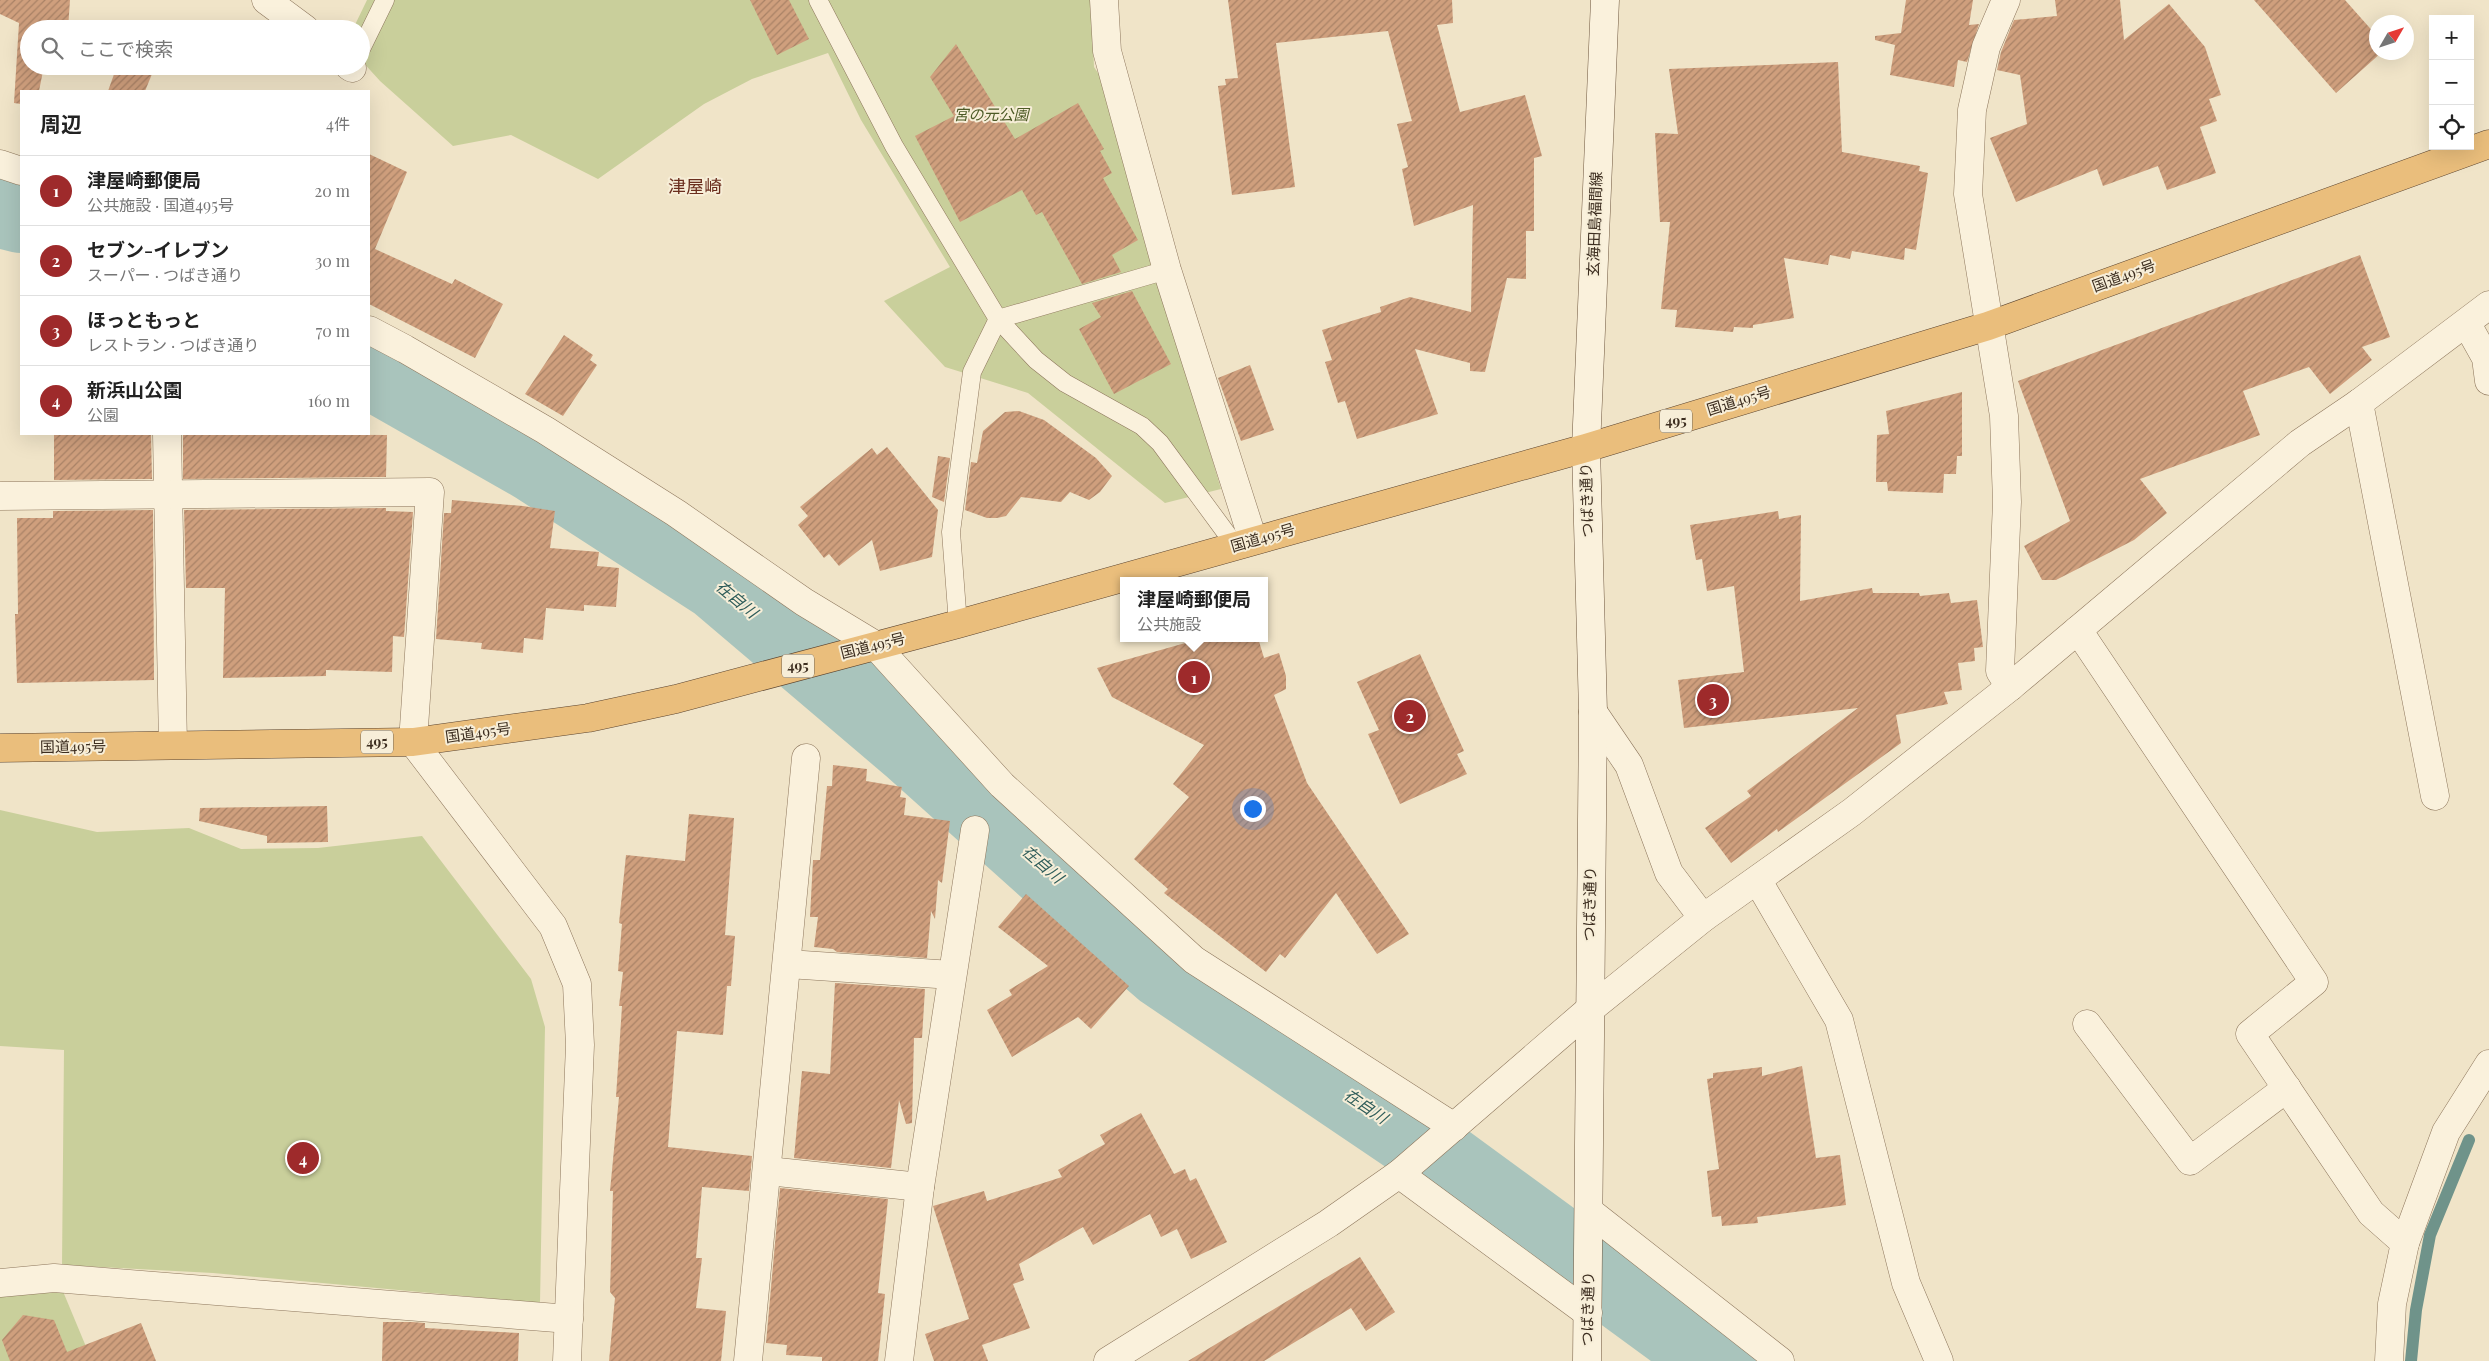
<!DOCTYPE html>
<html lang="ja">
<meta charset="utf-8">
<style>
body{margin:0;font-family:"Playfair Display","Noto Sans JP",serif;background:#f2f2f2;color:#222}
.controls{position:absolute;right:15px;top:15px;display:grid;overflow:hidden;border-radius:0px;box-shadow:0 5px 20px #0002}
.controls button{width:45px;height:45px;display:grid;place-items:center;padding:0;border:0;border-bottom:1px solid #e0e0e0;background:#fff;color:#222;font:25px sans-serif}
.compass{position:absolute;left:2369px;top:15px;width:45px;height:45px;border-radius:50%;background:#fff;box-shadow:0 5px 20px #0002;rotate:51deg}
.you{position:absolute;left:1252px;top:808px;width:18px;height:18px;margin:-12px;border:4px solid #fff;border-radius:50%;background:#1a73e8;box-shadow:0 0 0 8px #1a73e833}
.badge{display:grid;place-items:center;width:32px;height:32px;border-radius:50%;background:#9e2a2b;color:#fff;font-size:16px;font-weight:700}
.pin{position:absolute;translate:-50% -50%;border:2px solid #fff;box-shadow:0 1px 5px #0006}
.popup{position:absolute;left:1120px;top:577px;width:148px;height:65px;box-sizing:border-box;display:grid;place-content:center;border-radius:0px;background:#fff;filter:drop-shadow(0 1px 4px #0005);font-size:16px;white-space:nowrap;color:#767676}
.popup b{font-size:19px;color:#222}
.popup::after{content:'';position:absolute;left:50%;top:100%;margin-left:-10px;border:10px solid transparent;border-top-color:#fff}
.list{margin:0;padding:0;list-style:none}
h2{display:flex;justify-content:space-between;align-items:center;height:65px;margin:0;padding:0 20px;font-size:21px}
h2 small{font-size:16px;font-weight:400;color:#767676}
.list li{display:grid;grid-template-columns:32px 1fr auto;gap:15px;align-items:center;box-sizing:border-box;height:70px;padding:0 20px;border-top:1px solid #e0e0e0}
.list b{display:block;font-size:19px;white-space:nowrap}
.list p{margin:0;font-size:16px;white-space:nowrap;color:#767676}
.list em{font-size:16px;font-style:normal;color:#767676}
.icon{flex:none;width:28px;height:28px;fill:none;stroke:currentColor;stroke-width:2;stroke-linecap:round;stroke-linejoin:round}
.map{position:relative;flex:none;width:2489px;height:1361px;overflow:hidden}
.search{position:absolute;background:#fff;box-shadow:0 5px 20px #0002;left:20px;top:20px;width:350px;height:55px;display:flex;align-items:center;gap:12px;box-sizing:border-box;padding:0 18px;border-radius:28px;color:#767676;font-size:19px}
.panel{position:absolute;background:#fff;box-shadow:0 5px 20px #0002;left:20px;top:90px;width:350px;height:345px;border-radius:0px}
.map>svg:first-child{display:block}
.park{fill:#c9cf9b}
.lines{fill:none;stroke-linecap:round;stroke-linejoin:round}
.stream{stroke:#6f938a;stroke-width:12}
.river{stroke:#a9c4bc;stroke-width:78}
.building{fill:url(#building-hatch)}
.service-casing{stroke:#8d765c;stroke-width:19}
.minor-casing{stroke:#8d765c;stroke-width:29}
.tertiary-casing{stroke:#8d765c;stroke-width:29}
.secondary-casing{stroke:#6f573f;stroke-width:29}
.trunk-casing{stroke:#5b4430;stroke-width:29}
.service{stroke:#faf1dc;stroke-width:18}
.minor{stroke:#faf1dc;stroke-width:28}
.tertiary{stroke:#faf1dc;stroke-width:28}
.secondary{stroke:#faf1dc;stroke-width:28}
.trunk{stroke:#eabe7c;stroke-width:28}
.labels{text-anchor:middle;stroke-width:4;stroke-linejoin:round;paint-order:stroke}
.shield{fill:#f7eed8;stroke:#756857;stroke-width:1}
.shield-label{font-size:14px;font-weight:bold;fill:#3d2e20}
.park-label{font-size:15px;font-style:italic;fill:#4d5a26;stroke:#f7eed8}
.street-label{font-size:15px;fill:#3d2e20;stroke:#f7eed8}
.water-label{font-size:16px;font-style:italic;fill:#2f5d5a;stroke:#f7eed8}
.quarter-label{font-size:18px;fill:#6b2e1e;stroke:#f7eed8}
</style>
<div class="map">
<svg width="2489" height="1361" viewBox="0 0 2489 1361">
<defs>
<pattern id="building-hatch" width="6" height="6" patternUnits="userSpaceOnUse" patternTransform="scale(1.25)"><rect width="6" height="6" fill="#cf9f7d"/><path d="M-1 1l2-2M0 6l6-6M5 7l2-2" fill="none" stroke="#a98266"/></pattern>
</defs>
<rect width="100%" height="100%" fill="#f0e4c8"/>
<g class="park">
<path d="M367,0H1091L1094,67L1110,91L1123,159L1221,489L1165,503L1028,393L945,367L884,301L950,267L861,120L828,53L752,79L704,104L598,179L511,135L453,146L380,81L361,60V29H353Z"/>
<path d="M0,810L97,832L189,828L241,849L318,848L422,836L531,979L545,1027L540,1303L213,1273L62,1265L64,1050L0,1046Z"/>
<path d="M62,1289L92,1361H0V1296Z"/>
</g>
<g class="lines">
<path class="stream" d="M2411,1361L2416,1310L2430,1235L2469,1140"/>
<g class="river">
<path d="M0,209L21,214"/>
<path d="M369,369L534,463L718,582L911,746L1066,885L1164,970L1408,1135L1717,1361"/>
</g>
</g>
<g class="building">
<path d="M0,0H70L68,29H29V66H44L39,91H21V104L14,103L19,23L0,14Z"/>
<path d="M750,0H789L809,39L777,55Z"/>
<path d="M1228,0H1452L1453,23L1437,25L1460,112L1525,95L1542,156L1534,158V231H1526V279L1507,278L1485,372L1470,371V363L1415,349L1438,414L1357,439L1345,401L1338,403L1325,362L1332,360L1322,330L1381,312L1380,307L1410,297L1471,312L1473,205L1414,226L1402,169L1408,167L1397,124L1412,121L1388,31L1276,43L1295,187L1232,195L1218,86L1226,85L1225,79L1238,78Z"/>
<path d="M1906,0H1973L1969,25L1979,24L1967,62L1958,60L1954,87L1890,75L1895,45L1875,40V36L1901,33Z"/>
<path d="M2055,0H2120L2124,40L2169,4L2205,47L2221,95L2209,99L2217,121L2200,127L2216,173L2167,190L2158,166L2103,186L2097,169L2016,202L1990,138L2027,124L2020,75L1997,70L2001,52L2014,20L2057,16Z"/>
<path d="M2254,0H2345L2376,35V52H2382L2336,93Z"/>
<path d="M956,44L1015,139L1078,103L1104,149L1100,151L1112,173L1103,178L1138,240L1112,255L1121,272L1082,284L1042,212L1036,215L1022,190L960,222L915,136L954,116L930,77Z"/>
<path d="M1838,62L1842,152L1920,166L1919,171L1928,173L1916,250L1905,248L1904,260L1852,251L1850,259L1830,255L1828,265L1784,258L1794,318L1753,325V328L1734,327L1733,332L1675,327L1677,310L1661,309L1670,222H1660L1655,133L1678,134L1669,69Z"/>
<path d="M117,66H152V74L145,91H108Z"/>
<path d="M369,154L407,172L375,249L452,284L455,279L503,304L475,358L369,304Z"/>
<path d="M2360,255L2390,337L2362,347L2372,360L2330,394L2309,367L2243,391L2260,435L2140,479L2167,513L2134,540L2056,580H2042L2024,546L2070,521L2018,381Z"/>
<path d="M1132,291L1171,364L1114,394L1079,329L1101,317L1092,303Z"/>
<path d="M564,335L593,355L590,360L597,365L563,416L525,394Z"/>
<path d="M1250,365L1274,430L1241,441L1218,378Z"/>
<path d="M1962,392V456H1957L1956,474H1944L1943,493L1888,491L1887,482H1876L1877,435L1889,434L1886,411Z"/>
<path d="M1019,411L1044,420L1096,458L1112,476L1100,492L1089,500L1070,492L1061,502L1021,497L1006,516L997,518H987L965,510L971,462L977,463L983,431L1005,412Z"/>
<path d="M54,434H151L152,479L54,480Z"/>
<path d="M183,434L387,435L386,477L183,479Z"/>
<path d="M887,447L938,510L932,557L880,571L872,540L839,566L829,554L824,558L798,525L808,516L800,507L872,448L877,455Z"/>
<path d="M938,456L950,458L944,502L932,497Z"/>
<path d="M452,500L523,506L555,511L550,548L599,552L597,566L619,568L616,607L584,605V611L546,608L543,640L524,638L523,653L481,649L482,643L436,639L444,513H451Z"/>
<path d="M386,508V511L413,512L404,637L393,636L392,672L326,670V676L223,678L225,588H186L184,510Z"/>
<path d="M153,510L154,680L17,683L15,614H18L17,518H53V511Z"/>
<path d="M1778,511L1779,519L1801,515L1800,601L1872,588L1873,593H1919L1920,596L1949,593L1951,603L1977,600L1983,647L1974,648L1975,661L1958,663L1962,690L1944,692L1948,704L1896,715L1901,743L1778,832L1777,829L1731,863L1705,828L1751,796L1747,791L1858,708L1684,728L1678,680L1744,672L1734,586L1707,591L1702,559L1696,560L1690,525Z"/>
<path d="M1203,638H1258L1264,658L1279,653L1286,676V689L1274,695L1307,783L1409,934L1377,954L1336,893L1285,958L1280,954L1266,972L1164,893L1168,889L1134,859L1189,797L1173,784L1204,745L1112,697L1097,668Z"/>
<path d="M1420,654L1464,751L1457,754L1467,774L1400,804L1368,734L1379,730L1357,682Z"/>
<path d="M833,765L867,769L866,781L902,787L900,797L906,798L904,815L950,821L942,883L938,880L935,919L931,911L927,958L837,952L833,949L814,947L818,917H810L813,860H820L827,786H832Z"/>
<path d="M327,806L328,842L267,843V836L199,821L200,808Z"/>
<path d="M689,814L734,818L725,935L735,936L731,986H727L723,1035L677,1031L668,1147L752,1156L749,1191L702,1187L696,1258H702L696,1308L726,1311L721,1361H609L615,1298L610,1292L613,1191H610L619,1097H616L622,1006H619L623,972L618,971L622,924L619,923L626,855L685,861Z"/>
<path d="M1026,894L1129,986L1091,1029L1078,1017L1012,1057L987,1010L1012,995L1009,990L1048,966L998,927Z"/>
<path d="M835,983L925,989L922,1038H914L912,1123L906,1124L899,1100L891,1168L794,1158L802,1071L830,1074Z"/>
<path d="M1802,1066L1816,1158L1840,1155L1846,1205L1757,1217L1758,1223L1722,1226L1721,1216L1712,1217L1707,1171L1719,1169L1707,1079L1713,1078V1073L1762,1067V1076Z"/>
<path d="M1141,1113L1174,1174L1185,1169L1190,1181L1196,1178L1227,1242L1191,1259L1177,1229L1161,1237L1150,1214L1093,1245L1083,1227L1019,1264L1024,1280L1013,1284L1030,1328L982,1345L988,1361H934L925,1334L969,1319L933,1206L984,1191L987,1201L1062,1177L1058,1170L1105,1144L1100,1135Z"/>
<path d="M780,1188L888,1199L878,1293L885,1294L878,1361H822V1357L786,1355L787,1345L766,1343Z"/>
<path d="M1360,1257L1395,1312L1366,1331L1351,1308L1264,1361H1188Z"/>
<path d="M23,1315L54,1320L67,1352L141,1323L156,1361H10L2,1340Z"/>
<path d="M383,1322H412L425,1323V1328L519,1333L518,1361H382Z"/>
</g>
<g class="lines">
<defs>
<g id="service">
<path d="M818,0L894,146L998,319L1036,360L1065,383L1142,426L1160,443L1235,545"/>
<path d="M361,49L385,0"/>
<path d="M958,624L951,532L972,372L998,319L1167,270"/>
</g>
<g id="minor">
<path d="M266,0L305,29"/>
<path d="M1104,0L1107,51L1167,270L1253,540"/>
<path d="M2006,0L1986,47L1972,110L1968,194L2004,416L2007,502L2000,671L2010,687"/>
<path d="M349,66L352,68"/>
<path d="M0,164L21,171"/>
<path d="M2467,324L2486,358L2489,381"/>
<path d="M369,330L405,349L545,430L676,513L804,602L875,645L1002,785L1194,960L1454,1127"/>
<path d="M2359,403L2435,796"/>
<path d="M167,434L173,745"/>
<path d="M0,496L430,492L413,742L553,926L577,984L580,1045L567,1361"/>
<path d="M2078,630L2314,982L2250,1034L2371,1213L2405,1243"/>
<path d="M1593,712L1629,765L1669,873L1703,918"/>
<path d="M1758,881L1839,1020L1906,1283L1939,1361"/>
<path d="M788,964L952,975"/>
<path d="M1589,1010L1703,918L1852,812L2010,687L2300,443L2359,403L2489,305"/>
<path d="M2087,1024L2190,1161L2287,1088"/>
<path d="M768,1171L920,1187"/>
<path d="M1399,1174L1588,1313"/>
<path d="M1590,1212L1780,1361"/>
<path d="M0,1283L54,1278L569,1319"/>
<path d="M748,1361L806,758"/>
<path d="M899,1361L920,1187L975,830"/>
<path d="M2389,1361L2392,1304L2405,1243L2446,1132L2489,1064"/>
</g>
<path id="tertiary" d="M1108,1361L1329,1223L1399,1174L1589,1010"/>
<path id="secondary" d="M1587,1361L1593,712L1586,448L1605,0"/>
<path id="trunk" d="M0,748L413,742L588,718L676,699L958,624L1586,448L1988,326L2489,144"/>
</defs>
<use href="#service" class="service-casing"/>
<use href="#minor" class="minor-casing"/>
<use href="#tertiary" class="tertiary-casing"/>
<use href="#secondary" class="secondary-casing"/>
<use href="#trunk" class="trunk-casing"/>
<use href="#service" class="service"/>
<use href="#minor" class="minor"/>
<use href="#tertiary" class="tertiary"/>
<use href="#secondary" class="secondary"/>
<use href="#trunk" class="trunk"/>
</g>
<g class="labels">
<g class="shield">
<rect x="1660" y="409.5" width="32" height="23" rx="4"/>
<rect x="782" y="654.5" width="32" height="23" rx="4"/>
<rect x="361" y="730.5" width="32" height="23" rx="4"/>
</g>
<g class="shield-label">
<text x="1676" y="426">495</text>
<text x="798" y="671">495</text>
<text x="377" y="747">495</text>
</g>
<g class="park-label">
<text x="991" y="120">宮の元公園</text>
</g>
<g class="street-label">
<text transform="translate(1595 224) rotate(-88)" y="5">玄海田島福間線</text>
<text transform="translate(2124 276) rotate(-20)" y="5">国道495号</text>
<text transform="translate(1739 401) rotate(-17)" y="5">国道495号</text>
<text transform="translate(1587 500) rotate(-91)" y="5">つばき通り</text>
<text transform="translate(1263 538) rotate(-16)" y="5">国道495号</text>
<text transform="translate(873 646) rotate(-14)" y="5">国道495号</text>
<text transform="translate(478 733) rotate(-8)" y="5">国道495号</text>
<text transform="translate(73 747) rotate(-1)" y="5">国道495号</text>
<text transform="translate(1590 904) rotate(-89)" y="5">つばき通り</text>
<text transform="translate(1588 1309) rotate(-89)" y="5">つばき通り</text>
</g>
<g class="water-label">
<text transform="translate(737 599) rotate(40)" y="6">在自川</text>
<text transform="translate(1043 864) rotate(41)" y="6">在自川</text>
<text transform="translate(1366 1106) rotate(34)" y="6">在自川</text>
</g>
<g class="quarter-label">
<text x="695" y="193">津屋崎</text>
</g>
</g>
</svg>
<div class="controls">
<button>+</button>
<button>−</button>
<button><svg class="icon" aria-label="locate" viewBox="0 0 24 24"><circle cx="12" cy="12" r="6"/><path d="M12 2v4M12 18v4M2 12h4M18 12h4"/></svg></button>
</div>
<svg class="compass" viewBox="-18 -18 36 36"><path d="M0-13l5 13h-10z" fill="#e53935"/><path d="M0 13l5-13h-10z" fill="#767676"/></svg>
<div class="you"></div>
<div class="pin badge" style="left:1194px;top:677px">1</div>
<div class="popup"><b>津屋崎郵便局</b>公共施設</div>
<div class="pin badge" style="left:1410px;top:716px">2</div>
<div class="pin badge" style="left:1713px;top:700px">3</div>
<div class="pin badge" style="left:303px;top:1158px">4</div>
<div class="search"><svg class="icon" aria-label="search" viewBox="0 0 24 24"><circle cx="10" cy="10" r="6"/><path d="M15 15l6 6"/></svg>ここで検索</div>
<section class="panel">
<h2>周辺<small>4件</small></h2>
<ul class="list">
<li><span class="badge">1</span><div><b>津屋崎郵便局</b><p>公共施設 · 国道495号</p></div><em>20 m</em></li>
<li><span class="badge">2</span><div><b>セブン-イレブン</b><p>スーパー · つばき通り</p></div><em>30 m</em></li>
<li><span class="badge">3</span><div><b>ほっともっと</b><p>レストラン · つばき通り</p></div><em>70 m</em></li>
<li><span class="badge">4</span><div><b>新浜山公園</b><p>公園</p></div><em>160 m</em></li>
</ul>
</section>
</div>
